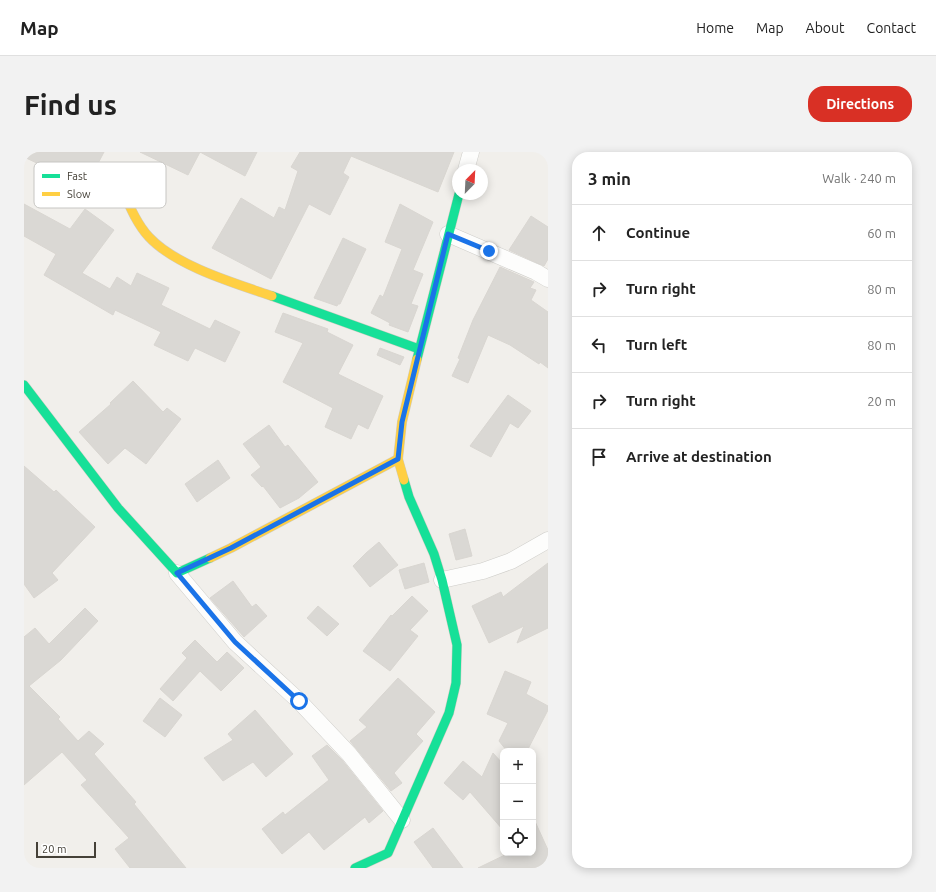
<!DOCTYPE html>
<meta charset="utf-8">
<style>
body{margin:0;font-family:Ubuntu,sans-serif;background:#f2f2f2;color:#222}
.controls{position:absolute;right:12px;bottom:12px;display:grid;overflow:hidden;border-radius:8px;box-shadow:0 2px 10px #0003}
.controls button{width:36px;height:36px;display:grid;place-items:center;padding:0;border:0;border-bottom:1px solid #e0e0e0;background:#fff;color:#222;font:20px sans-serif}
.compass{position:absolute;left:428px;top:12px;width:36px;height:36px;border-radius:50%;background:#fff;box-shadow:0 2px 10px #0003;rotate:24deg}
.scale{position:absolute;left:12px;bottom:10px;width:60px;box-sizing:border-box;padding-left:4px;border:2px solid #454138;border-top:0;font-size:11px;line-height:14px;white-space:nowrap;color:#454138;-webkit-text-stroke:3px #fff;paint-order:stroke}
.stop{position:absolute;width:12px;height:12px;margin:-9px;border:3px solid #1a73e8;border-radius:50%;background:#fff}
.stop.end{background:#1a73e8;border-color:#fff;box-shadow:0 1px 4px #0008}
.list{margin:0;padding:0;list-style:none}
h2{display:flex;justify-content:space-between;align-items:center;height:52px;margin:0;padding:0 16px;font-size:17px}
h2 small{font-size:13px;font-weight:400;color:#767676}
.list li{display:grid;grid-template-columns:26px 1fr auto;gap:12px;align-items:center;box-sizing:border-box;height:56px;padding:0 16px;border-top:1px solid #e0e0e0}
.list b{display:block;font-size:15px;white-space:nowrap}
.list em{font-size:13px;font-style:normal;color:#767676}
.icon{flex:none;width:22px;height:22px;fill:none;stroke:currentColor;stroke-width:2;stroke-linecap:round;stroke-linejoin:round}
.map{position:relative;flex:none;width:524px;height:716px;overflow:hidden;border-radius:16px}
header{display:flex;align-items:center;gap:24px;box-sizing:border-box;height:56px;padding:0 20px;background:#fff;border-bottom:1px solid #e0e0e0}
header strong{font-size:19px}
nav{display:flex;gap:22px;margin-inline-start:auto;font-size:14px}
.intro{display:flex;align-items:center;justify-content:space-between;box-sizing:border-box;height:96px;padding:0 24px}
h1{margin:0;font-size:28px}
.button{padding:10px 18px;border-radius:16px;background:#d93025;color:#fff;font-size:14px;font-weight:700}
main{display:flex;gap:24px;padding:0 24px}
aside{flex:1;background:#fff;border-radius:16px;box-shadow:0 2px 10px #0003}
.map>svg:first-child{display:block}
.building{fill:#dad8d4;stroke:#d9d6d1}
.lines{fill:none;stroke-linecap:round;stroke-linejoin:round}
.street-casing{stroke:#cecdc9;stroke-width:17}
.fast-casing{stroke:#cfccc2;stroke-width:10}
.slow-casing{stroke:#cfccc2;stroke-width:10}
.street{stroke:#fdfdfc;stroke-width:16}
.fast{stroke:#16e098;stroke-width:9}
.slow{stroke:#ffcf43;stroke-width:9}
.route{stroke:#1a73e8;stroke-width:5}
.key{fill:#fff;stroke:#c7c6c3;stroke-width:1}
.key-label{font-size:11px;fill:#454138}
</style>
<header>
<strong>Map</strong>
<nav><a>Home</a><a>Map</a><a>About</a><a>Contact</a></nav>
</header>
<div class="intro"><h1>Find us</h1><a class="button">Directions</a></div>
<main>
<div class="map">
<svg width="524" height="716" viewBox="0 0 524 716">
<rect width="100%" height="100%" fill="#f1efeb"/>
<g class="building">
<path d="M0,0H80L60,38L32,23L34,21L0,5Z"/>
<path d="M116,0H176L164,23Z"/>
<path d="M176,0H233L221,24Z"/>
<path d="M276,0H430L414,40L327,4L319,21L325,25L306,63L285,52L247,127L188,96L217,46L250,66L255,55L261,58L274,19L267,15Z"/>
<path d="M0,52L46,77L61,57L90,78L58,121L86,137L93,125L107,134L113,121L145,136L137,153L186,177L191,168L216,180L201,210L171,196L164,209L130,193L137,180L91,158L89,163L20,123L32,102L0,84Z"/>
<path d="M376,52L409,70L389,118L399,122L387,152L394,154L384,180L365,173L366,171L347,161L356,143L359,145L378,97L361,90Z"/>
<path d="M507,64L524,75V107L520,114L485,98Z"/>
<path d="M319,86L342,97L316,152H314L313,154L290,146Z"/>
<path d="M476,115L510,130L506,136L512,138L507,148L524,160V216L516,210L515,212L486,193L464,183L444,231L428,224L436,207L434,206L449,168Z"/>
<path d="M259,161L304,177L303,180L329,193L314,222L359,244L344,277L334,272L327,287L301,275L309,256L259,230L279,191L251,180Z"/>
<path d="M356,196L380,205L376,213L353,203Z"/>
<path d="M109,229L139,260L143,256L157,267L122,312L101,296L84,312L55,280L87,252L86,251Z"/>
<path d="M484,243L507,259L494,276L486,271L467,305L446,294Z"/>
<path d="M245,273L261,295L264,293L294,330L275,346L256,356L239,334L238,335L227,323L237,315L219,292Z"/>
<path d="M194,308L206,326L173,350L161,332Z"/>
<path d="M0,314L30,340L32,338L71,375L28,421L34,428L10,446L0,432Z"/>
<path d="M441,377L448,404L432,408L425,382Z"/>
<path d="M355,390L374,413L346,435L329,414L342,401Z"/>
<path d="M400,411L405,430L381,437L375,418Z"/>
<path d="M524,411V476L493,491L500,474L465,491L448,454L477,440L479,445Z"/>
<path d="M209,429L228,455L232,452L243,464L220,485L186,446Z"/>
<path d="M388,444L404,459L386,478L394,484L366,519L339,499L367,463L368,464Z"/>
<path d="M294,454L315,472L303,484L283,466Z"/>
<path d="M61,456L74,469L37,508L5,534L36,565L34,567L54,589L65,579L80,592L70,602L112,650L110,652L162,716H106L91,697L105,686L57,633L63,628L38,600L0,633V485L11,476L25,492Z"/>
<path d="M171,488L193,510L203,500L220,516L197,539L176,519L149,549L136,537L163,506L158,501Z"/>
<path d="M481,519L507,530L502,542L524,554V558L503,599H483L475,589L484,571L463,562Z"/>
<path d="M374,526L411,560L392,582L399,589L370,621L378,631L367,639L326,589L343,575L335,568Z"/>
<path d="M136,546L158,563L141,585L119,569Z"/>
<path d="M231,558L269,602L242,625L229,610L199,629L180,606L209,588L204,582Z"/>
<path d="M303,593L318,608L359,659L345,671L341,665L300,698L285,680L258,702L238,677L259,660L261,663L305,628L288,604Z"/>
<path d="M469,601L479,612V678L446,640L439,648L420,631L439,609L458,625Z"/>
<path d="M509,665L524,698V716H454L485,701H509Z"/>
<path d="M409,676L439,716H409L390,690Z"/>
</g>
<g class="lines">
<defs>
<g id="street">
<path d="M442,18L447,0"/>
<path d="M424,82L512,120L524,127"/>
<path d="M153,421L211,490L275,549L325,602L378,668"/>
<path d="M418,428L459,419L487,409L524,388"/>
</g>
<g id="fast">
<path d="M248,144L395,197"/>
<path d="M393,207L435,42"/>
<path d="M0,233L94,356L153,421L186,406"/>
<path d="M331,716L364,701L425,561L432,531L433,493L418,428L410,402L385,345L380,328"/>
</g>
<g id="slow">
<path d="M99,39C106,55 113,72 125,85C152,114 210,131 248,144"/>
<path d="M380,328L374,307L378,270L393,207"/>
<path d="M186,406L207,396L374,307"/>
</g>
</defs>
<use href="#street" class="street-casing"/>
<use href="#fast" class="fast-casing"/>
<use href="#slow" class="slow-casing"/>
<use href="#street" class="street"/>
<use href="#fast" class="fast"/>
<use href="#slow" class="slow"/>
</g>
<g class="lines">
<path class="route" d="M275,549L211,490L153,421L207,396L374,307L378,270L424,82L465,99"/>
</g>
<rect x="10" y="10" width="132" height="46" rx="6" class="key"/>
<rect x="18" y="22" width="18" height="4" fill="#16e098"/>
<rect x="18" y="40" width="18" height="4" fill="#ffcf43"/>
<g class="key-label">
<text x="43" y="28">Fast</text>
<text x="43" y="46">Slow</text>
</g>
</svg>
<div class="controls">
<button>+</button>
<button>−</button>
<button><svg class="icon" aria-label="locate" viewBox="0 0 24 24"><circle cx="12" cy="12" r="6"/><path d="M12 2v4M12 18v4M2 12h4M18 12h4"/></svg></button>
</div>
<svg class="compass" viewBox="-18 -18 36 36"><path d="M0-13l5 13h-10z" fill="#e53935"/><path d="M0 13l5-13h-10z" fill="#767676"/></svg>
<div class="scale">20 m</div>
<div class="stop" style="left:275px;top:549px"></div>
<div class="stop end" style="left:465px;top:99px"></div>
</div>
<aside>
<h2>3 min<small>Walk · 240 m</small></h2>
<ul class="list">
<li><svg class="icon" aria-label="ahead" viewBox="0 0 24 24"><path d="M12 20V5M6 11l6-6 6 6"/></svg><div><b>Continue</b></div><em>60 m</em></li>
<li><svg class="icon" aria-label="right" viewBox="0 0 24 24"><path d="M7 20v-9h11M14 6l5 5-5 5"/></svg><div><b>Turn right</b></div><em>80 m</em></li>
<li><svg class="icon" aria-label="left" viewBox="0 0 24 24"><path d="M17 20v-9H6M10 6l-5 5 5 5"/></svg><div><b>Turn left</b></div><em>80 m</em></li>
<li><svg class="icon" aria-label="right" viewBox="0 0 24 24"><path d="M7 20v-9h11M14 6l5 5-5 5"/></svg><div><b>Turn right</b></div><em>20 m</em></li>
<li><svg class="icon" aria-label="arrive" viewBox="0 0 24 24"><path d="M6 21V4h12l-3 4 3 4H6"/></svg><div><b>Arrive at destination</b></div></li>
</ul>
</aside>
</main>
